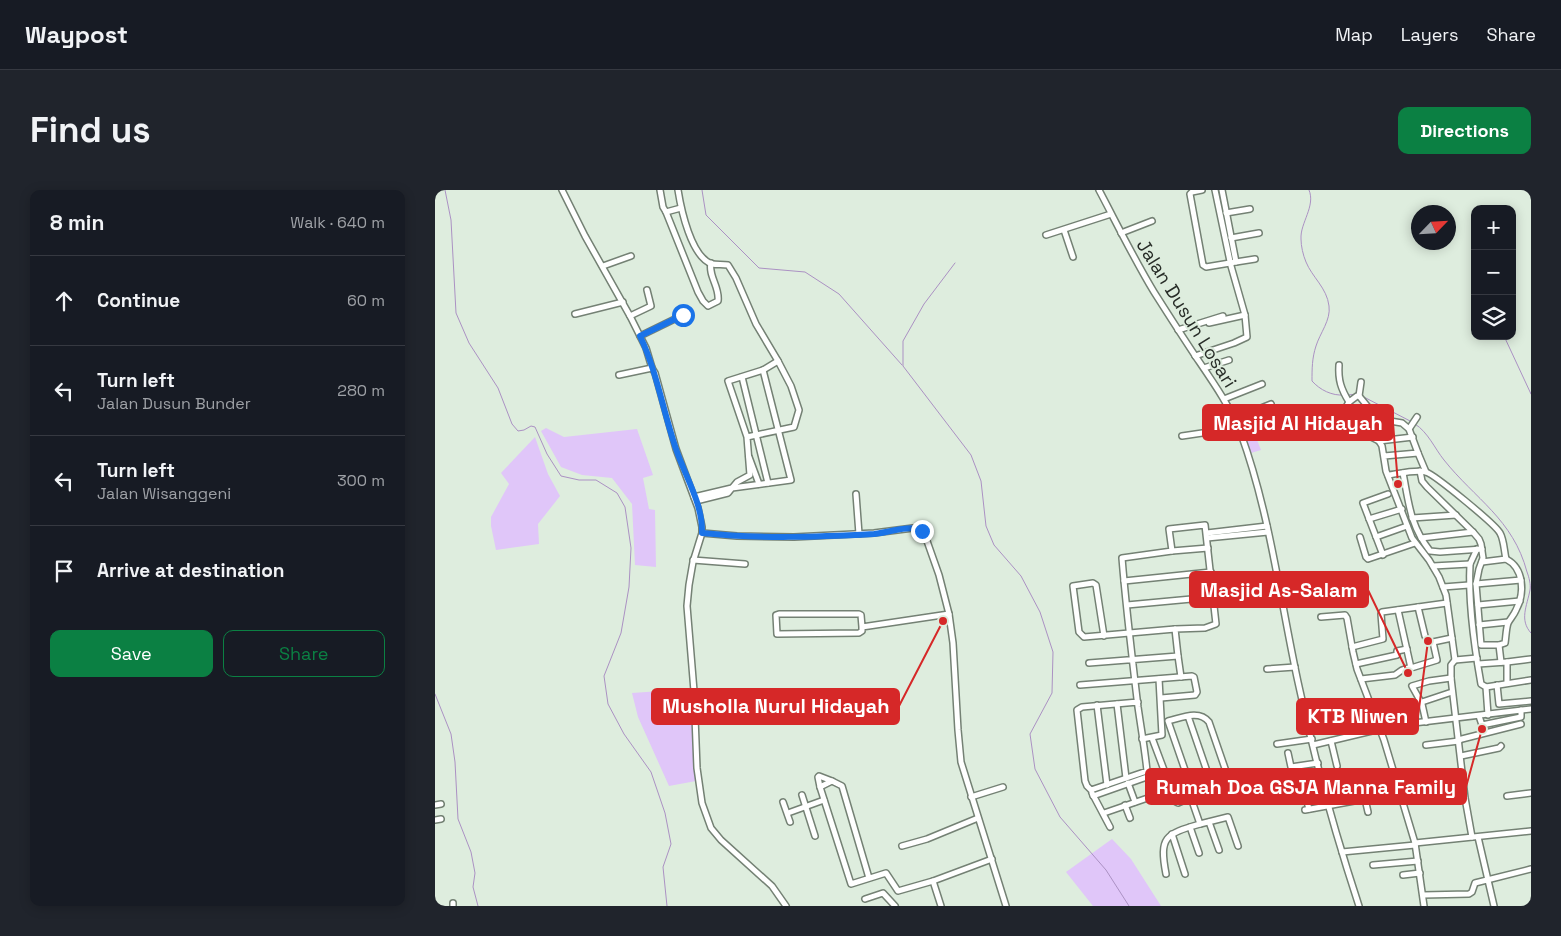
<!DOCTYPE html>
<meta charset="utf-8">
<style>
body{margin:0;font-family:"Space Grotesk",sans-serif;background:#20242c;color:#f1f3f6}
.controls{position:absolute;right:15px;top:15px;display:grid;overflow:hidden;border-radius:10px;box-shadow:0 2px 12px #0003}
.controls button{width:45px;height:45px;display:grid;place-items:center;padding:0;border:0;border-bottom:1px solid #363941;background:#171b24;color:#f1f3f6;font:25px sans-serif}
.compass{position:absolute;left:976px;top:15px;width:45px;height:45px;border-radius:50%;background:#171b24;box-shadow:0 2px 12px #0003;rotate:65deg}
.stop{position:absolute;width:15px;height:15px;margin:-11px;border:4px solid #1a73e8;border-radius:50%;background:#fff}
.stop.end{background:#1a73e8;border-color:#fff;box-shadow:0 1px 5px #0008}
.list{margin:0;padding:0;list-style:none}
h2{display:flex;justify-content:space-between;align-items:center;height:65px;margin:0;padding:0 20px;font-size:21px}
h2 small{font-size:16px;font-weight:400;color:#9ea1a6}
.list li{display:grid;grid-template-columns:32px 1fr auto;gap:15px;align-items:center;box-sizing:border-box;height:90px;padding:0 20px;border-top:1px solid #363941}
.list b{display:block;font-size:19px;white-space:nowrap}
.list p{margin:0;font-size:16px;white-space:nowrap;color:#9ea1a6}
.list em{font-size:16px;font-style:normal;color:#9ea1a6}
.actions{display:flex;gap:10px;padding:15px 20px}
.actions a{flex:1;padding:11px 0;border:1px solid #0b8043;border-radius:10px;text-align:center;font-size:18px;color:#0b8043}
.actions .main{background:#0b8043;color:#fff}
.icon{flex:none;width:28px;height:28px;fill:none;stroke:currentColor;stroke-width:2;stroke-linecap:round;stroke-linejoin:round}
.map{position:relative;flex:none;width:1096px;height:716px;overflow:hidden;border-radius:10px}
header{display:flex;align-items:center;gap:30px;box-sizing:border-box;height:70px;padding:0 25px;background:#171b24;border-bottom:1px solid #363941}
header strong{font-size:24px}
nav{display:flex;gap:28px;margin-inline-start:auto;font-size:18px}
.intro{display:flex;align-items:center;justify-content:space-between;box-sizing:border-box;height:120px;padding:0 30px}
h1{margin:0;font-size:35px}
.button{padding:12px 22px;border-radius:10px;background:#0b8043;color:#fff;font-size:18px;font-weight:700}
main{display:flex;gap:30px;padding:0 30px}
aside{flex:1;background:#171b24;border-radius:10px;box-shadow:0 2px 12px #0003}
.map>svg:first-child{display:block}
.green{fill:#e0c6f9}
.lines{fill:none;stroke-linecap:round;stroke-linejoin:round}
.stream{stroke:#ab91c3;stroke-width:1}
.street-casing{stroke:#748174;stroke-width:8}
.street{stroke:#fff;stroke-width:5}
.route{stroke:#1a73e8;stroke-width:6}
.labels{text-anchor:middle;stroke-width:4;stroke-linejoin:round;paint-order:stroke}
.street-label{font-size:19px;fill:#282d28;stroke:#deedde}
.leader{fill:none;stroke:#d62828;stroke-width:2}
.callout-dot{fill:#d62828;stroke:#deedde;stroke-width:2}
.callout{fill:#d62828;stroke:#d62828;stroke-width:2}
.callout-label{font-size:20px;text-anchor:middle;font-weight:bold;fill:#fff}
</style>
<header>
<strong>Waypost</strong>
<nav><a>Map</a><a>Layers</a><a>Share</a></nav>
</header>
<div class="intro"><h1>Find us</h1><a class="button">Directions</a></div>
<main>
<aside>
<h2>8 min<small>Walk · 640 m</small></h2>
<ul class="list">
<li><svg class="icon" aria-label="ahead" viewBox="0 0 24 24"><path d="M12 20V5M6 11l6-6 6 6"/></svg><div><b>Continue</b></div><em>60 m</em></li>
<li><svg class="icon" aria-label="left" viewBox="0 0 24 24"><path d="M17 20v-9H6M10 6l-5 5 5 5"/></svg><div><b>Turn left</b><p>Jalan Dusun Bunder</p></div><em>280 m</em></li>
<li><svg class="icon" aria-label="left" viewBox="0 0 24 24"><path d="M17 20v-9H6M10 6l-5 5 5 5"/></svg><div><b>Turn left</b><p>Jalan Wisanggeni</p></div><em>300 m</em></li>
<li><svg class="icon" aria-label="arrive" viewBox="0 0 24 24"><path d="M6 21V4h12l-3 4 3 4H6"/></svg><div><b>Arrive at destination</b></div></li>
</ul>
<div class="actions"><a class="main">Save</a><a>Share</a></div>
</aside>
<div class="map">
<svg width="1096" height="716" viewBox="0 0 1096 716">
<rect width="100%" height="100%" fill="#deedde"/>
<g class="green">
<path d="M847,223L853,238C843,246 833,244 822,250L826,260L816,263L807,239Z"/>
<path d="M111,238L129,247L202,239L218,285L208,288L214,319L220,320L221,377L200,375L197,314L177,288L147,285L126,277L106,241Z"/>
<path d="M100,247L113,284L125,306L103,334L104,354L61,360L56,336V327L74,294L66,283Z"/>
<path d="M255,499L258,554L261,591L234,596L203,527L197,503Z"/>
<path d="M677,649L696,669L726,716H658L631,682Z"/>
</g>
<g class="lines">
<g class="stream">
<path d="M10,0L16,30L21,123L34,153L63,198L77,234L83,241L89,240L96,236L100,237L112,264L126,286L144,290H161L182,303L190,317L196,358L194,397L186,443L169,486L173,514L189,544L216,582L230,623L236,654L228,677L232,716"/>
<path d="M267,0L271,25L324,78L370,82L404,104L467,175"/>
<path d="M874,0C881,16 865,33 866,49C866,56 868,65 871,72C877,87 892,98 894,116C896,130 885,143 881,156C877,168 877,179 877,191C885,200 897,206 909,205"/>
<path d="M520,73L489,114L468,151V176L536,265L546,291L551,336L559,355L586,386L605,422L618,462L617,503L595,544L600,579L625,627L671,680L694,716"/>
<path d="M1069,146L1096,204"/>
<path d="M913,205L922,204"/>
<path d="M925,205L977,232"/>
<path d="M980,234C993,242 1000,259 1009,270C1040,309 1078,329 1092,382C1094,387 1096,395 1095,400C1092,416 1084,430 1096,443"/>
<path d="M0,504L16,544L20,572L23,629L36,662L40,683L38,697L43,716"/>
</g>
<defs>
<g id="street">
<path d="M127,0L150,46L195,126L211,158L217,178L220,183L241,259L263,318L267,337V343L258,372L254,395L252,416L259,501L262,578L267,613L276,638L286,650L337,696L351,716"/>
<path d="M225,0L228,17L231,22L246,18"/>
<path d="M243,0C246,19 256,67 277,74C282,75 288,74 293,75L301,88L321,134L343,171"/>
<path d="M664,0C682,34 699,69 719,102C733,124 747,146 761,167C778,192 795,216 806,244C835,324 845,409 863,492C879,568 900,643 924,716"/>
<path d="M767,0L757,2L755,4L768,75L771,77L801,72L787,0"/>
<path d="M780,0L796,76L810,125"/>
<path d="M231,22L263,102L268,111L273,116L283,111C285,97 273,86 276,73"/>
<path d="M791,23L815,19"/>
<path d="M629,40L638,67"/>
<path d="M686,43L717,31"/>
<path d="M611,45L676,24"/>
<path d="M796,48L824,43"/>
<path d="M801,72L820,69"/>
<path d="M168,76L196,66"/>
<path d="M140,124L188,112"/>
<path d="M195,126L216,116L212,100"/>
<path d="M743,140L788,126"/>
<path d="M205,146L248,125"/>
<path d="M760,166L799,153L812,147L810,125L774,133"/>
<path d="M904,175C903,190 906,199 914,212"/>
<path d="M769,178L794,170"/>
<path d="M184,185L217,178"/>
<path d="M307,187L333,293"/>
<path d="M924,206L926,192"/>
<path d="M789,209L827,194"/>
<path d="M799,229L836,214"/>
<path d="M974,239L982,227"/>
<path d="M747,246L774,242L801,233"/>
<path d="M944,251L978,247"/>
<path d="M983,263L991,282"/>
<path d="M949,266L983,263L974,239L967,233L943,229L924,206H922L914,212L911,217L934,246L944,251L947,256L951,281L977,348L994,370L1004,387L1011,405L1020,470L1016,475V488L1030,608L1037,647"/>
<path d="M314,267L324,294"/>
<path d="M985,281L987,291L992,297L1038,342L1044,349L1046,354L1048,368L1044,379L1041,394L1046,455H1064L1066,472"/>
<path d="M968,283C974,314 975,335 995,361L1005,362L1047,359"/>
<path d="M953,285C962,284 982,279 991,282C1000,285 1060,334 1065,343C1069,350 1069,360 1071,369"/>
<path d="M421,304L424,344"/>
<path d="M259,307L297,298L302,292L315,285L312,247L293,191L328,180L343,171L356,196L364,220L359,237L312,247"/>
<path d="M261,311L293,303L297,298L356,290L328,180"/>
<path d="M977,328L1021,325"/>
<path d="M934,329L967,319"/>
<path d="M267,343L302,346L359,347L439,343L478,338L487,341L492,351L504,385L514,424L518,453L523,540L526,572L571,716"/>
<path d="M772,343L832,336"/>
<path d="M925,347L931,367L933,369L980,353"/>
<path d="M941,347L972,336"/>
<path d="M772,348L833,342"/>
<path d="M986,348L1038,342"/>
<path d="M737,361L773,358"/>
<path d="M948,365L928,313L953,304"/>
<path d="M258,370L310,374"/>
<path d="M1047,372L1071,369C1089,378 1090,403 1081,420C1079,425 1075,429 1073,433C1071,439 1071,447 1070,453L1064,455"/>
<path d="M1035,374L1042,359"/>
<path d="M998,376L1035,374C1033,413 1039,455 1046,494L1051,497L1053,525"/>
<path d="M689,391L776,382"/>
<path d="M1041,394L1086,390"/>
<path d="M1008,397L1034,395"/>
<path d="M692,415L778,407"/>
<path d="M1043,415L1085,411"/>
<path d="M983,417L990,446"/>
<path d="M963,420L976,478L1002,470L998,452L1017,448"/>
<path d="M886,427L910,425L912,428L918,462L922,479L949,550L980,653L989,716"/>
<path d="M1044,435L1073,432"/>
<path d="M427,437V441L424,443L342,444L341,425L344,424H424L426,425L427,437L514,424"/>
<path d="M669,446L661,395L658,393L638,396L644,442L649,447L740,439"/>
<path d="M917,457L948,449L946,424L947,422L1012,413"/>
<path d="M743,466L746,487"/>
<path d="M1020,470L1042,468"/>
<path d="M1072,472L1096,469"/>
<path d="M654,473L743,466L740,439L770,438L781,434L770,335L734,339L737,361L687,368C691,418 697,467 703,517C706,538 710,560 712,581L656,600L652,596L650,591L642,520L647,517L703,512"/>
<path d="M921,474L962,465V461L972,459"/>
<path d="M1043,474L1072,472V493"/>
<path d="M832,479L860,477"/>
<path d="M926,489L960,485L967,480L976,477"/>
<path d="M645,495L757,486L759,487L762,502L760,505L726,508"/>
<path d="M1062,495L1064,514L1096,511"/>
<path d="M1051,497L1096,490"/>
<path d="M987,512L1017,502"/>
<path d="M682,514L691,588"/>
<path d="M662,515L672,595"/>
<path d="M1044,526L1047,535L1086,527V520"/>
<path d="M991,532L987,514L977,496L994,491L1016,488"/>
<path d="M717,548L741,612L743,613L759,606L733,531C746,528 764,519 774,532L794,590L792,592L778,595L776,593L753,526"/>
<path d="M707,549L727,545L724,489"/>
<path d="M1023,550L1086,534"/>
<path d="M896,551L902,576"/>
<path d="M842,554L877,549"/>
<path d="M878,555L962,535L1096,519"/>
<path d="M991,555L1024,551"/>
<path d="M853,563L856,577L883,573"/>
<path d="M1026,566L1064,558L1066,556"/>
<path d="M693,593L700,612"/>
<path d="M385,597L383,587L384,586L397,591"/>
<path d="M869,601L874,619"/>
<path d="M657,603L675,637"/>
<path d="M367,605L380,646"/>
<path d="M658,606L729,581"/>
<path d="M1072,606L1096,603"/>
<path d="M536,607L568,597"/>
<path d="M756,608L765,634L793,627L803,656"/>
<path d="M930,609L939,608"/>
<path d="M348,612L355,632"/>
<path d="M0,615L6,614"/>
<path d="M690,615L695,628"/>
<path d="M870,620L930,609L933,622"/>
<path d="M353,623L389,610"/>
<path d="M669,623L736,600"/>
<path d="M0,630L6,629"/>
<path d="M774,632L784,660"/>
<path d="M755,637L764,663"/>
<path d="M737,644L750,684"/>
<path d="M1043,647L1059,716"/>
<path d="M980,653L1096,641"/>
<path d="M467,656L492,649L543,628"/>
<path d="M907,662L980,655"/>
<path d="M938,675L983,671"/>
<path d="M731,684C724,647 730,644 765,634"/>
<path d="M968,685L985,683"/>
<path d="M434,688L407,596L397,591L385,597L416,694L451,683L463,701L498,691"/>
<path d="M988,705L1034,704L1037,702L1040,693L1096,679"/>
<path d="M430,709L448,703L460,716"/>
<path d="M18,713V716"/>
<path d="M506,716L498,691L557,669"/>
</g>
</defs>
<use href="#street" class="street-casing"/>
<use href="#street" class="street"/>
</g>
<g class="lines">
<path class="route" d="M248,125L205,146C222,182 228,221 241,259C250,286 268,314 267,343C324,349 382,347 439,344C451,343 477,334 487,341"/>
</g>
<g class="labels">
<g class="street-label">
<text transform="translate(752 123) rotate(58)" y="7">Jalan Dusun Losari</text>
</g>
</g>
<path class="leader" d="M963 294L958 233M973 483L933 400M508 431L464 516M993 451L983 526M1047 539L1031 597"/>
<g class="callout-dot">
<circle cx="963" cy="294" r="5"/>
<circle cx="973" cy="483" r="5"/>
<circle cx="508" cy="431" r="5"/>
<circle cx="993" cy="451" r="5"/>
<circle cx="1047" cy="539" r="5"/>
</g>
<g class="callout">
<rect x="768" y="215" width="190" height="35" rx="5"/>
<rect x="755" y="382" width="178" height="35" rx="5"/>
<rect x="217" y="499" width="247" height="35" rx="5"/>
<rect x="862" y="509" width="121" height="35" rx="5"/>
<rect x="711" y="579" width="320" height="35" rx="5"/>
</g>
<g class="callout-label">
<text x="863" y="240">Masjid Al Hidayah</text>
<text x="844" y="407">Masjid As-Salam</text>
<text x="341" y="523">Musholla Nurul Hidayah</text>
<text x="923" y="533">KTB Niwen</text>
<text x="871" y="604">Rumah Doa GSJA Manna Family</text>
</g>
</svg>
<div class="controls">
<button>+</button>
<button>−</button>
<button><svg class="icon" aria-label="layers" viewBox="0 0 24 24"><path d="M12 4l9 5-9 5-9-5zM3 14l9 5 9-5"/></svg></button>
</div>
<svg class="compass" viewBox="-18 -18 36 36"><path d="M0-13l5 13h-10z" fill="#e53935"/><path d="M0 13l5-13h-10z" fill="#9ea1a6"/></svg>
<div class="stop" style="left:248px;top:125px"></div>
<div class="stop end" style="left:487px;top:341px"></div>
</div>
</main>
